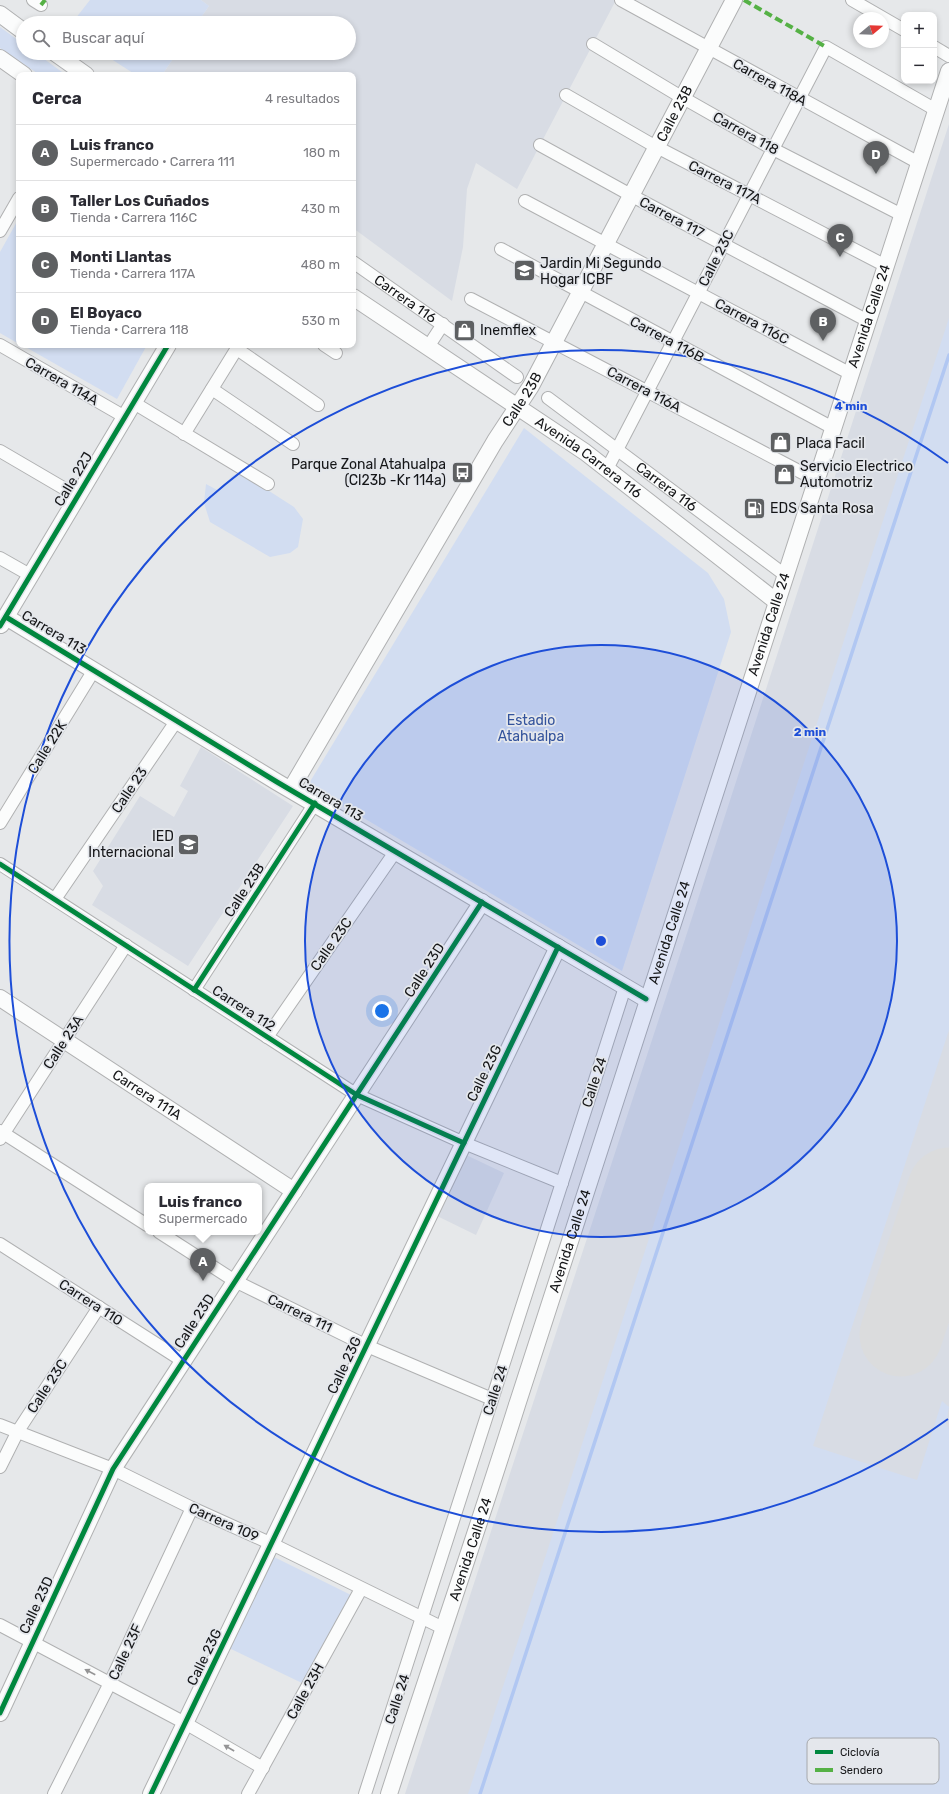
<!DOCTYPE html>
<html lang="es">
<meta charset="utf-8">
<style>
body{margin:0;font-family:Rubik,sans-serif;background:#f2f2f3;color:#2b2b33}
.controls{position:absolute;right:12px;top:12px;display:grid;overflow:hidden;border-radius:8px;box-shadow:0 2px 6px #0003}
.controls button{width:36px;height:36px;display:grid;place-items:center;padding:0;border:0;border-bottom:1px solid #e1e1e2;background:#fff;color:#2b2b33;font:20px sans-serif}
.compass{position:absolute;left:853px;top:12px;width:36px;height:36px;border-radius:50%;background:#fff;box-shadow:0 2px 6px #0003;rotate:71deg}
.you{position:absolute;left:382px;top:1011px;width:14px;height:14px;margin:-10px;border:3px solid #fff;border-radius:50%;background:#1a73e8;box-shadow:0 0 0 6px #1a73e833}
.badge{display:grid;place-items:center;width:26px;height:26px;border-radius:50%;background:#5e6062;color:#fff;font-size:13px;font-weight:700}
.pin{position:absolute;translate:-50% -33px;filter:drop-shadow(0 1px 2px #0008)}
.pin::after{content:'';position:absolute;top:21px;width:14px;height:12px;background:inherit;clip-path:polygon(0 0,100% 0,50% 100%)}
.popup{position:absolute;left:144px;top:1183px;width:118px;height:52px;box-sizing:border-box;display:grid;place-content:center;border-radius:8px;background:#fff;filter:drop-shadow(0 1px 3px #0005);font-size:13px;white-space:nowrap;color:#7c7c81}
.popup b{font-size:15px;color:#2b2b33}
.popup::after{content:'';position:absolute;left:50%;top:100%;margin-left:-8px;border:8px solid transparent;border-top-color:#fff}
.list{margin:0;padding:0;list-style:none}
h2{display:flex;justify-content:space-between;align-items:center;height:52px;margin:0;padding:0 16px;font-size:17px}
h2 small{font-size:13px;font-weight:400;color:#7c7c81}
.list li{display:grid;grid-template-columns:26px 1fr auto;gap:12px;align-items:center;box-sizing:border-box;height:56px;padding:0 16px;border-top:1px solid #e1e1e2}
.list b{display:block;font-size:15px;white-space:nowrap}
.list p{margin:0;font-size:13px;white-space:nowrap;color:#7c7c81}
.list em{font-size:13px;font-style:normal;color:#7c7c81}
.icon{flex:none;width:22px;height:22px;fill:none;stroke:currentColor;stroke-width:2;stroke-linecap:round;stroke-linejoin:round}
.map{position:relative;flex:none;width:949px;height:1794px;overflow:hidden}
.search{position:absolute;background:#fff;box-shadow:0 2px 6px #0003;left:16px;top:16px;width:340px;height:44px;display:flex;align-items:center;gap:10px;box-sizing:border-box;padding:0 14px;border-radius:22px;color:#7c7c81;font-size:15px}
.panel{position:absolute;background:#fff;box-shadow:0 2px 6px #0003;left:16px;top:72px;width:340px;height:276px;border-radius:8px}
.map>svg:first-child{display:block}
.built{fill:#d8dce4}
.green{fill:#d2ddf1}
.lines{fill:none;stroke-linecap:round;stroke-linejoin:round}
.stream{stroke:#b1c7f2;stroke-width:3.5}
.taxiway{stroke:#dbdcdd;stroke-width:33}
.runway{stroke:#dbdcdd;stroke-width:83}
.street-casing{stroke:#b0b1b2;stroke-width:14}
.secondary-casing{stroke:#b0b1b2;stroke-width:18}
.street{stroke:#fbfcfc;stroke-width:12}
.secondary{stroke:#fbfcfc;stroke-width:16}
.quiet{stroke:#55b145;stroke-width:4;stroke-dasharray:8 4;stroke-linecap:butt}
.cycleway-casing{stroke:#e4e7ec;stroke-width:8}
.cycleway{stroke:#00873e;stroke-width:5}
.oneway{fill:#949495}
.ring{fill:none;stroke:#1d4ed8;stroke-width:2}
.labels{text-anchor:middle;stroke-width:3.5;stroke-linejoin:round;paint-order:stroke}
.street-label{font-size:14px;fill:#151618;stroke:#e4e7ec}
.poi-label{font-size:14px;fill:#151618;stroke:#e4e7ec;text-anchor:start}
.park-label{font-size:14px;fill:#33539c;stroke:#e4e7ec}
.key{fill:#e4e7ec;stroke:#a6a8ac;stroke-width:1}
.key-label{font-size:11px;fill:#151618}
.centre{fill:#1d4ed8;stroke:#e4e7ec;stroke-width:2}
.ring-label{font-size:12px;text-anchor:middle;font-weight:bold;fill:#1d4ed8;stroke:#e4e7ec;stroke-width:3.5;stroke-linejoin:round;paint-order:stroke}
</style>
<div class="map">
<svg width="949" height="1794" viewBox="0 0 949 1794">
<rect width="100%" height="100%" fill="#e6e8ea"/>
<g class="built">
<path d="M201,0H616L517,189L476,163L467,189L463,247L452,301L353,228V75H162L177,53H349V23H197L209,6Z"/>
<path d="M949,124V1794H405L688,930Z"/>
<path d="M201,747L293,806L188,966L92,905L103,886L93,871L140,796L174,817L188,791L180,786Z"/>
<path d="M462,1153L504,1173L476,1235L435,1215Z"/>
</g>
<g class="green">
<path d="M90,0H201L209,6L197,23H72Z"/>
<path d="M0,27L23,44V53H36L66,75H40L0,48Z"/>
<path d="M102,53H177L162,75H136Z"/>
<path d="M19,218V344L0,333V252Z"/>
<path d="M949,318V1030L813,1446L917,1480L942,1401L949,1407L946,1423L949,1429V1794H468Z"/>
<path d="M22,345H147L117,399Z"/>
<path d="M524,428L708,573L724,599L731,632L622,971L308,785Z"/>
<path d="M244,470L266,489L294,507L303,519L298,547L290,553L270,557L210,522L204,503L206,484L219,491L232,476Z"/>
<path d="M274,1557L351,1595L302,1683L229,1648Z"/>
</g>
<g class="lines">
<path class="stream" d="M480,1794L949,355"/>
<path class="taxiway" d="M936,1229C930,1265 932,1275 949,1307"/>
<path class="runway" d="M901,1335L949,1189"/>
<defs>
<g id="street">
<path d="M33,0L41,5"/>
<path d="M621,0L919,163"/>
<path d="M852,0L904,30"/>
<path d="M593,44L678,95L773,149L902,215"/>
<path d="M934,47L949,56"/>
<path d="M566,95L651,144L886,266"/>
<path d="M540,145L638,199L868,321"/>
<path d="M525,201L851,374"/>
<path d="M0,231L19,198"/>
<path d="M501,249L833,428"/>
<path id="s1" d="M353,262L517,377"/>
<path d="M471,299L816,480"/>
<path d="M0,345L125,417"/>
<path d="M324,345L336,353"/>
<path d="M428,347L443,324"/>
<path d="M237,349L318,405"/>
<path d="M212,389L293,444"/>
<path id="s2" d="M548,398L785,575"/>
<path d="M134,403L268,484"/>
<path d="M184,434L239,345"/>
<path d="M0,451L77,496"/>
<path d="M607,469L826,47L936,110"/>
<path d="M0,558L30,575"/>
<path d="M0,823L94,670"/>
<path d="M0,864L357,1095L464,1143L562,1183"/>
<path d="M55,899L177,720"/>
<path d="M194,990L315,803"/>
<path d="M267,1037L395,852"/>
<path d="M0,1131L147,1225"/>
<path d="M0,1139L126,945"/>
<path d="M159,1232L235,1281L367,1346L492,1399"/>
<path d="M0,1244L183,1361"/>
<path d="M0,1425L113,1469L192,1508L272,1544L443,1628"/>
<path d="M0,1467L18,1431L99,1307"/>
<path d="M0,1625L185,1723L263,1768"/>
<path d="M54,1794L110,1683L192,1508"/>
<path d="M248,1794L361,1589"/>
<path d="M365,1794L625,987"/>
</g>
<g id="secondary">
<path d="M0,14L23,31"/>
<path d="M55,53L86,75"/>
<path d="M0,58L24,75"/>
<path id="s3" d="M353,297L585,452L777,602"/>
<path d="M6,617L277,782L646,999"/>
<path d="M1,625L168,345"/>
<path id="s4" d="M291,789L495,441L531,386L734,0"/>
<path id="s5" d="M0,998L294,1191"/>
<path d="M0,1713L113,1469L482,902"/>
<path d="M151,1794L558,947"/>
<path id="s6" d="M389,1794C431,1664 476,1535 517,1405C660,960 803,515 949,71"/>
</g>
</defs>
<use href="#street" class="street-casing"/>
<use href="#secondary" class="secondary-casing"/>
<use href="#street" class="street"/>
<use href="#secondary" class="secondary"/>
<g class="quiet">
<path d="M744,0L826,47"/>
<path d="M41,5L45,0"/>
</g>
<defs>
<g id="cycleway">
<path d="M6,617L277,782L646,999"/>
<path d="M0,626L168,345"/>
<path d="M0,864L357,1095L464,1143"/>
<path d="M194,990L315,803"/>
<path d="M0,1713L113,1469L482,902"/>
<path d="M151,1794L558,947"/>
</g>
</defs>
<use href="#cycleway" class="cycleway-casing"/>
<use href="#cycleway" class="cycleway"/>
</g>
<defs><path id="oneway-solid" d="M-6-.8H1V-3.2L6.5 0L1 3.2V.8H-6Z"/></defs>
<g class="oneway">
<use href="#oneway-solid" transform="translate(90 1672) rotate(-152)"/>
<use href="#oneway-solid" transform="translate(229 1748) rotate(-150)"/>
</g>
<circle cx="601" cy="941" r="296" fill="#1d4ed8" fill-opacity=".12"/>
<g class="ring">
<circle cx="601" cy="941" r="296"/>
<path d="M948 1419A591 591 0 1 1 948 463"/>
</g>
<defs>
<symbol id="school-square" viewBox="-11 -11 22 22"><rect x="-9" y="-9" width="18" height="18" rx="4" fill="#5e6062" stroke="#e4e7ec"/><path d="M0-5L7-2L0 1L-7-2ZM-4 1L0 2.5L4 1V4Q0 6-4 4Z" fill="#fff"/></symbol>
<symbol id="shop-square" viewBox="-11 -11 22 22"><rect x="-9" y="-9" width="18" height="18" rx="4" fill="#5e6062" stroke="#e4e7ec"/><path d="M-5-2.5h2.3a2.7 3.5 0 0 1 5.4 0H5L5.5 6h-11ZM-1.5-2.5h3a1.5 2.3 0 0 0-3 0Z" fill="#fff"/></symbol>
<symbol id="bus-square" viewBox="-11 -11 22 22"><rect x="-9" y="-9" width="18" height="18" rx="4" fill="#5e6062" stroke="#e4e7ec"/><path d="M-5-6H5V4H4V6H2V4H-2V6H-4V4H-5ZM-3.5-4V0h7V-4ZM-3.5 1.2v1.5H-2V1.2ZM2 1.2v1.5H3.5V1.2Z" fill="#fff"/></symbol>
<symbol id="fuel-square" viewBox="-11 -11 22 22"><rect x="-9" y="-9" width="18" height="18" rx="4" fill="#5e6062" stroke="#e4e7ec"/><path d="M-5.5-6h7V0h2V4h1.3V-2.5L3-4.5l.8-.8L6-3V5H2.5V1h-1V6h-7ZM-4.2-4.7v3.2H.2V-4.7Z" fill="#fff"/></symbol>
</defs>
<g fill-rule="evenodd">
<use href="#school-square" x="512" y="258" width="25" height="25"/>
<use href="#shop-square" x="452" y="318" width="25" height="25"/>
<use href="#shop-square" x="768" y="430" width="25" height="25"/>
<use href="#bus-square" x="450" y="460" width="25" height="25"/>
<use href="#shop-square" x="772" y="462" width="25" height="25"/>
<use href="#fuel-square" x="742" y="496" width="25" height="25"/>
<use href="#school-square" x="176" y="832" width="25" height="25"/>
</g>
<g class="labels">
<g class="street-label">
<text transform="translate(770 82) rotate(29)" y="5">Carrera 118A</text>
<text dy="5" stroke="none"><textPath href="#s4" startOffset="777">Calle 23B</textPath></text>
<text transform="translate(746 133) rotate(29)" y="5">Carrera 118</text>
<text transform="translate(725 182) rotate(27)" y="5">Carrera 117A</text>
<text transform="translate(672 217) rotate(28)" y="5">Carrera 117</text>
<text transform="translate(716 258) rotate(-63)" y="5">Calle 23C</text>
<text dy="5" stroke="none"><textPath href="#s1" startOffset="64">Carrera 116</textPath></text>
<text dy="5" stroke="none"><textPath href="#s6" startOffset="1554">Avenida Calle 24</textPath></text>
<text transform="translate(752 321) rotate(28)" y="5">Carrera 116C</text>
<text transform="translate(667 339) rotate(28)" y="5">Carrera 116B</text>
<text transform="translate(62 381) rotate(30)" y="5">Carrera 114A</text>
<text transform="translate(644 389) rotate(28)" y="5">Carrera 116A</text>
<text dy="5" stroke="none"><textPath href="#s4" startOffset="453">Calle 23B</textPath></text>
<text dy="5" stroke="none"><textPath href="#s3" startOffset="285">Avenida Carrera 116</textPath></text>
<text transform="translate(73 479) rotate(-59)" y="5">Calle 22J</text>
<text dy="5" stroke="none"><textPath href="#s2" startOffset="148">Carrera 116</textPath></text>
<text dy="5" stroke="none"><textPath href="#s6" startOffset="1230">Avenida Calle 24</textPath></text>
<text transform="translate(54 632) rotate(31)" y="5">Carrera 113</text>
<text transform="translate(47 747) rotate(-58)" y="5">Calle 22K</text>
<text transform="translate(129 790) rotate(-56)" y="5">Calle 23</text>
<text transform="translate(331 799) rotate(31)" y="5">Carrera 113</text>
<text transform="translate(244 890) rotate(-57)" y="5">Calle 23B</text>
<text dy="5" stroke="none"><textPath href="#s6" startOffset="906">Avenida Calle 24</textPath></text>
<text transform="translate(331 944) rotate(-55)" y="5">Calle 23C</text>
<text transform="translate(424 970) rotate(-57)" y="5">Calle 23D</text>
<text transform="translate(244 1008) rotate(33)" y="5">Carrera 112</text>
<text transform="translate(63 1042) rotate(-57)" y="5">Calle 23A</text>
<text transform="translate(484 1073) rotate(-64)" y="5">Calle 23G</text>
<text transform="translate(594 1082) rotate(-72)" y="5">Calle 24</text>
<text dy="5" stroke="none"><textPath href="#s5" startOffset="176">Carrera 111A</textPath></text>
<text dy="5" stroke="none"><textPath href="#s6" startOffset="582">Avenida Calle 24</textPath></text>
<text transform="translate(91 1302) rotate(33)" y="5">Carrera 110</text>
<text transform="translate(300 1313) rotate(26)" y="5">Carrera 111</text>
<text transform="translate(194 1321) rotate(-57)" y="5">Calle 23D</text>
<text transform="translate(344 1365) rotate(-65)" y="5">Calle 23G</text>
<text transform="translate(47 1386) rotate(-57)" y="5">Calle 23C</text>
<text transform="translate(495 1390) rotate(-72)" y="5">Calle 24</text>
<text transform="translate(224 1522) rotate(24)" y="5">Carrera 109</text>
<text dy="5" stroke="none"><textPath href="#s6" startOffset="258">Avenida Calle 24</textPath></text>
<text transform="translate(36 1605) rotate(-65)" y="5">Calle 23D</text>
<text transform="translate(125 1652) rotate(-65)" y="5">Calle 23F</text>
<text transform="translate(204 1657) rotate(-64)" y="5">Calle 23G</text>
<text transform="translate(305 1691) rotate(-61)" y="5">Calle 23H</text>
<text transform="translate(397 1699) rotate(-72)" y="5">Calle 24</text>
</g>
<g class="poi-label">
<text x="540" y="268">Jardin Mi Segundo<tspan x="540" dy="16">Hogar ICBF</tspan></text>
<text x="480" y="335">Inemflex</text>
<text x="796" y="448">Placa Facil</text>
<text x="446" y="469" text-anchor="end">Parque Zonal Atahualpa<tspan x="446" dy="16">(Cl23b -Kr 114a)</tspan></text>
<text x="800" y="471">Servicio Electrico<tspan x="800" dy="16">Automotriz</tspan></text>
<text x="770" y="513">EDS Santa Rosa</text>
<text x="174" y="841" text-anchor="end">IED<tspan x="174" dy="16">Internacional</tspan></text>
</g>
<g class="park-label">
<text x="531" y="725">Estadio<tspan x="531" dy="16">Atahualpa</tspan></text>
</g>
</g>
<rect x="807" y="1738" width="132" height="46" rx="6" class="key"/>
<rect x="815" y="1750" width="18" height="4" fill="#00873e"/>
<rect x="815" y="1768" width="18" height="4" fill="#55b145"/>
<g class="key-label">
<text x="840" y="1756">Ciclovía</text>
<text x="840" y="1774">Sendero</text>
</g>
<circle cx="601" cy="941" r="6" class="centre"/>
<g class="ring-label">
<text x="851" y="410">4 min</text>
<text x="810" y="736">2 min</text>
</g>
</svg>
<div class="controls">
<button>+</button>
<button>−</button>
</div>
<svg class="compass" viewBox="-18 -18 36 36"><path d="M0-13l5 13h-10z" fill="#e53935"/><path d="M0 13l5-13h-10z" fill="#7c7c81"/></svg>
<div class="you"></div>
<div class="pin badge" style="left:203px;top:1281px">A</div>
<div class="popup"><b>Luis franco</b>Supermercado</div>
<div class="pin badge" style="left:823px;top:341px">B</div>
<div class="pin badge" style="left:840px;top:257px">C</div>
<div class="pin badge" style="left:876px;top:174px">D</div>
<div class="search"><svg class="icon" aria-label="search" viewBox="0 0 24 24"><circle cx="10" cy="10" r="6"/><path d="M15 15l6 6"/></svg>Buscar aquí</div>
<section class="panel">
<h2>Cerca<small>4 resultados</small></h2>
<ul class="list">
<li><span class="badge">A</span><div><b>Luis franco</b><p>Supermercado · Carrera 111</p></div><em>180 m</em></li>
<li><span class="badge">B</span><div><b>Taller Los Cuñados</b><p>Tienda · Carrera 116C</p></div><em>430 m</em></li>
<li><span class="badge">C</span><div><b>Monti Llantas</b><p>Tienda · Carrera 117A</p></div><em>480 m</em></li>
<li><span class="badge">D</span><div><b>El Boyaco</b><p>Tienda · Carrera 118</p></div><em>530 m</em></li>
</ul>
</section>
</div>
